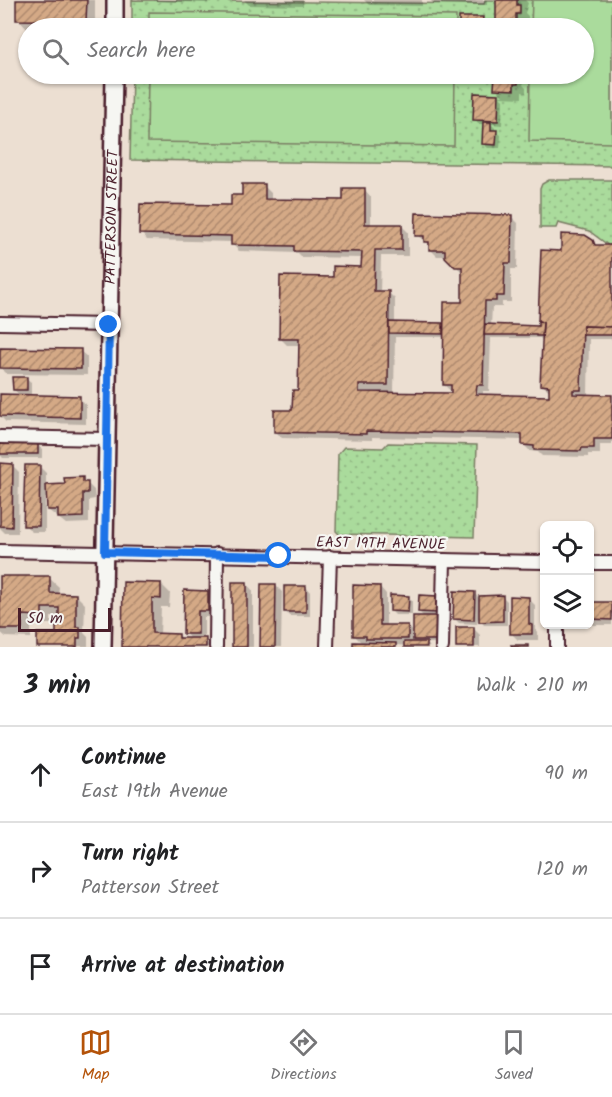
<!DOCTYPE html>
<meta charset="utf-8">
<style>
body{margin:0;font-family:Kalam,sans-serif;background:#f2f2f2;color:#202124}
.controls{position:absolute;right:18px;bottom:18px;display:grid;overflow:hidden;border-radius:9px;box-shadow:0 2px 4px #0004}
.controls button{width:54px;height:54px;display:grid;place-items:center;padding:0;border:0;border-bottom:2px solid #e0e0e0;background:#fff;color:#202124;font:30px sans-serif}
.scale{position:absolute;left:18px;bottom:15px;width:93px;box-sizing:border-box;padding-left:6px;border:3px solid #4a1f2b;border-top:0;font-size:16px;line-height:21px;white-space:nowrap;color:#4a1f2b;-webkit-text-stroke:4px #f6f6f2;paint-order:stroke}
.stop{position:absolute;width:18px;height:18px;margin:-14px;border:4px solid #1a73e8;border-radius:50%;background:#fff}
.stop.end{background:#1a73e8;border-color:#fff;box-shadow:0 2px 6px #0008}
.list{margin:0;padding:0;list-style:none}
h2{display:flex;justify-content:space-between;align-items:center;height:78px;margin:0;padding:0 24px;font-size:26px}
h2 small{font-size:20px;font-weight:400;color:#757577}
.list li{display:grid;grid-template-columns:39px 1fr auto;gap:18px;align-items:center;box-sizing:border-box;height:96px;padding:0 24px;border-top:2px solid #e0e0e0}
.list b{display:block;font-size:22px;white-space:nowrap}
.list p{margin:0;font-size:20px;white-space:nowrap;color:#757577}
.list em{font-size:20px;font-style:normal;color:#757577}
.icon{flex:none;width:33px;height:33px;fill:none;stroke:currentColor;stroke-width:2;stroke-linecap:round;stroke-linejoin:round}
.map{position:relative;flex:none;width:612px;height:647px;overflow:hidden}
.search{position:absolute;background:#fff;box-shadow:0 2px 4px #0004;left:18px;right:18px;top:18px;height:66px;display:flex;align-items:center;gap:15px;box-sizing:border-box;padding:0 21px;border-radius:33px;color:#757577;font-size:22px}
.sheet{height:366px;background:#fff}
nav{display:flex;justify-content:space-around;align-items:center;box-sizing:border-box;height:84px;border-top:2px solid #e0e0e0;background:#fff;font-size:16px;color:#757577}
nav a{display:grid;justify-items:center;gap:3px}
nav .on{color:#b45309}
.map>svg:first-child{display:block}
.green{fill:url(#green-dots);stroke:#7a7d64;stroke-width:1.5}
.pitch{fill:#aadb9c;stroke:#7a7d64;stroke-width:1.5}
.shadow{fill:#0003;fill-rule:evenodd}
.building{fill:url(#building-hatch);stroke:#4a1f2b;stroke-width:1.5}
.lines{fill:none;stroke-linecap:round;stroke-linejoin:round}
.minor-casing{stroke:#4a1f2b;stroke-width:16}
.major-casing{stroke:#4a1f2b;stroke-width:20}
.minor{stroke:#f6f6f2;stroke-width:12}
.major{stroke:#f6f6f2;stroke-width:15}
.route{stroke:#1a73e8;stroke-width:8}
.labels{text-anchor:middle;stroke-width:4.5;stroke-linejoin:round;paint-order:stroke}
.street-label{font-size:15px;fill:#4a1f2b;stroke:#f6f6f2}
</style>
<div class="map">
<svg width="612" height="647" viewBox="0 0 612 647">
<defs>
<pattern id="green-dots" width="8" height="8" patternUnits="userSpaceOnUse" patternTransform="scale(1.5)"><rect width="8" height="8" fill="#aadb9c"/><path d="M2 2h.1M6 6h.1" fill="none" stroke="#94bc87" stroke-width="1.8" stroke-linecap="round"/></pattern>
<pattern id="building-hatch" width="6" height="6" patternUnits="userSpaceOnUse" patternTransform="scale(1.5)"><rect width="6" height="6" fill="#d4a986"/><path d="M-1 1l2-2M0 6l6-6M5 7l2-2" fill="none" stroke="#ae896e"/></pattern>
</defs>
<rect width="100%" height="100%" fill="#ecdfd2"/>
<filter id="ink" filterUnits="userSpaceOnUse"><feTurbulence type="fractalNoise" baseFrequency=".0167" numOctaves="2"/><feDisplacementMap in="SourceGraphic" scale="12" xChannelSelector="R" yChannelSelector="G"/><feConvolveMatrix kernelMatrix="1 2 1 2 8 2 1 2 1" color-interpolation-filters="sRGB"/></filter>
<g filter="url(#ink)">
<g class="green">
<path d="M132,0L484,4L485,0H612V166L130,160L132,74H584V28H132Z"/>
<path d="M549,180H612V245H608L589,231L558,223L556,228H540V189L542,184Z"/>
<path d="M388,443L477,445L474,537L339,534L336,531L338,454L344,447L383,448Z"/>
</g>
<g class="pitch">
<path d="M532,0H612V143L529,141L530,74H584V28H531Z"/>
<path d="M149,12L456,16V28H149Z"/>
<path d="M148,74H455L454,146L147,142Z"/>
</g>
<g class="shadow">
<path d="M18,0H95V28L27,29L18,19Z"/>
<path d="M154,0H208V3L155,1Z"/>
<path d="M244,0H303V6L249,5Z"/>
<path d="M364,0H422V6L369,5Z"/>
<path d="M430,0H487V5L434,4Z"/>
<path d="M498,0H525L528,3L525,13L528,16V22H525L524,28H497Z"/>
<path d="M460,18L482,19L489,26V28H460Z"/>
<path d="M496,74H527L523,85L526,88V93L522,92V98L500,97L503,100L502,125L491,124L495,128V131L501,135L500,148H488L483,144L484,124H478L474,119L475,94L503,96L496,88Z"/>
<path d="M264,186L271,193V200L344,201L365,190L371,197V225L402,226L408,232V256H381L380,293H389L395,299V324L445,325L463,303V273L446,256H437L430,249V246L417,235L511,216L518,223L517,269H511V302H502V307H492L491,326L539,327L562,252L592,241L597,246H612V339H589L588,396H612V445H600V454H588V457L542,456L538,452L530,451L524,445V440L372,437V440L282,438L275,431L294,412L299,392L300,345H287L280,338L335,278L363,268V258L302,257L298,253L239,251L233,245V242L147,240L141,233L233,207L243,197ZM395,337H445L444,385L454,394L394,393ZM491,338H540L542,340V385L550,391V398L483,395V391H489Z"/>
<path d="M80,351L87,357V375L7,374L0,367Z"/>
<path d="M26,378L31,382V397L79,398L86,405V424L6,422L0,416V396H21L14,390Z"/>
<path d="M0,444L37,445L42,449V458H3L0,455Z"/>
<path d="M0,465H12L19,472L18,533H5L0,528Z"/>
<path d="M39,466L46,473V486H66L83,479L94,490L95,499L89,500V523L66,524L48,510V498H45V532H32L25,525Z"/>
<path d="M0,577L49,578L59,587L58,595H76L85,604L84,633L88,637V646L38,647L39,634H58L60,627V617H51V624H31V638L6,637L0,632Z"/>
<path d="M125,583L161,584L170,593L169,607H161L160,635H179L183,640H191L185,633L207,592L214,599V617H204V640L213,647H124Z"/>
<path d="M234,584H247L253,591V647H234Z"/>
<path d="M262,585H275L282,592L281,647H262Z"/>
<path d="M306,587L310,592V616H289L285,611Z"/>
<path d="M380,587L386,594V626H408L414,633L425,618L419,612L437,598L441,602V643H426L430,647L395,645L397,647H355V644H363L354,635Z"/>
<path d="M474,593L480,599L503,597L507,601V625H484L478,618L477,624L459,623L455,619Z"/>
<path d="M408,597L412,601V615H395L391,611Z"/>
<path d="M528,598L535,605V629L538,633V640H518L511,633Z"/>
<path d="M590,603L612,604V625H594L590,620Z"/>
<path d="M458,628H473L480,635V647H458Z"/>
</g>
<g class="building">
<path d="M16,0H87L86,21L16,20Z"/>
<path d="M496,0H519H517V5H520V14H516V23H519V28H496Z"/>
<path d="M459,17H483L482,28H459Z"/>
<path d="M495,74H515V77H518V84H514V90L494,89Z"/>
<path d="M474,93L499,94L498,121L473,120Z"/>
<path d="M483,122H491V130H497L496,145L482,144Z"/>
<path d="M242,184H265V199L343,200V188H365V224H402V250H375L374,291H389L388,385H359V392L451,393V385H443L444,302H462V267H455L445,257V250H429V242H424V236H415L416,213L512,215L511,263H505L504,296H496V301H485L483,385H477L476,394L549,396V386L540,385L543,322L538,321L541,250L561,251V234L585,235L593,240L595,245H612V327L583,326L581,390H573V394L612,395V439H594V448H582L581,451L534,450V446L522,445V434L366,431V434L274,432V410H292L293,390H298L299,339H279L280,276L333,277V266L361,267L362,252L294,251V246L231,245V236L139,234L140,204L231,205V195H242Z"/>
<path d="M538,321L543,322L542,336H536V335H484L485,324L538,326Z"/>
<path d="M389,322L443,323V334L389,333Z"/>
<path d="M583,326L612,327V335H583Z"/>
<path d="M0,348L81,349V369L0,368Z"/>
<path d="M12,377H27V390H13Z"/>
<path d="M0,394L80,396V418L0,416Z"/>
<rect x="0" y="443" width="38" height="11"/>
<path d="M0,463L13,464L12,527L0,526Z"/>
<path d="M25,465H40L39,526H23Z"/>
<path d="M83,477V482H88V493H83V517L58,518V510H47L46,485L65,484L64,478Z"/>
<path d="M0,576H50V593L76,594V627H80V638H77V647H37V633H56V626H59V608H42V616L22,615V629H0Z"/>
<path d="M123,582L161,583V599L152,598V633L179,634V638H206V647H122Z"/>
<rect x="232" y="582" width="15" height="65"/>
<path d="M261,584H276L275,647H260Z"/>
<path d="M353,585L380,586V625H408V639H366V636H353Z"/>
<rect x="284" y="586" width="22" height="26"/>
<path d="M184,590L208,591V611H198V634H183Z"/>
<path d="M454,591L475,592L474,620L453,619Z"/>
<path d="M390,595L409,596L408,612L390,611Z"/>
<path d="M419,595L437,596V613L418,612Z"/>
<path d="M503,595V621L479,622V596Z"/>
<path d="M510,596L529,597V624L532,625V634H510Z"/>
<path d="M590,602H612V620L590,619Z"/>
<rect x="413" y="616" width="24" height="24"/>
<rect x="456" y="627" width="18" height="20"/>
<path d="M353,642L396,643V647H353Z"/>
<rect x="404" y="642" width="23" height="5"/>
<path d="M511,645H528V647H512Z"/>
</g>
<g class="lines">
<defs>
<g id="minor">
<path d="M0,323L109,325"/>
<path d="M0,437L107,439"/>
<path d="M0,551L544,562"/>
<path d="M590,563H612"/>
<path d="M216,647L217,554"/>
<path d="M327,647L330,557"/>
<path d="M442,647L444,560"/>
<path d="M557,647V624"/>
</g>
<g id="major">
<path d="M115,28V0"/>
<path id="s1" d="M103,647L114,74"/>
</g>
</defs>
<use href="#minor" class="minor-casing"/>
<use href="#major" class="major-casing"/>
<use href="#minor" class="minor"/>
<use href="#major" class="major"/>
</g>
</g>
<g class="lines" filter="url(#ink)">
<path class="route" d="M109,325L105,552L279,556"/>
</g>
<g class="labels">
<g class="street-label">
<text dy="5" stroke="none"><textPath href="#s1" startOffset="430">PATTERSON STREET</textPath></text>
<text transform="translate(381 543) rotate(1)" y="5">EAST 19TH AVENUE</text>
</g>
</g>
</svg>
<div class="controls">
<button><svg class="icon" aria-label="locate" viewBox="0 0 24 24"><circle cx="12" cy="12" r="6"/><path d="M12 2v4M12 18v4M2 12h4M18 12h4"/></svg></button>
<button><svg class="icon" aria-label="layers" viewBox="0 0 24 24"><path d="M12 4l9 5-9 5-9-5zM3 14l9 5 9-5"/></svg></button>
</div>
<div class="scale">50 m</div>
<div class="stop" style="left:279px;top:556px"></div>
<div class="stop end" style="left:109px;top:325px"></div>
<div class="search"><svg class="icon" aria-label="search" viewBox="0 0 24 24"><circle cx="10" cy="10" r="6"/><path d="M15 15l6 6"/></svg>Search here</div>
</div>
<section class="sheet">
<h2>3 min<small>Walk · 210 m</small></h2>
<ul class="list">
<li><svg class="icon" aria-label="ahead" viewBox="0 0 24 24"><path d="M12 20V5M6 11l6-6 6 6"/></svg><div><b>Continue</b><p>East 19th Avenue</p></div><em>90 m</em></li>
<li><svg class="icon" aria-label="right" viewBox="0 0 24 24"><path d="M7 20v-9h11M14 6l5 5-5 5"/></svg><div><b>Turn right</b><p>Patterson Street</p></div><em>120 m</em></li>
<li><svg class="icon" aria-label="arrive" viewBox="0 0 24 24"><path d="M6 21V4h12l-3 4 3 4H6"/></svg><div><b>Arrive at destination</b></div></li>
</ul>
</section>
<nav>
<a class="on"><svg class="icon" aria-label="map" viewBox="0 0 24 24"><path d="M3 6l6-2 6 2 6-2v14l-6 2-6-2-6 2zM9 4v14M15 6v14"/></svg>Map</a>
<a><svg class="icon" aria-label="directions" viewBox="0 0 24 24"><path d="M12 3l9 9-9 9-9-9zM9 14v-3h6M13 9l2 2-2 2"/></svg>Directions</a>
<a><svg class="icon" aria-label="saved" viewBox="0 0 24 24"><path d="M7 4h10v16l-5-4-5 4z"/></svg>Saved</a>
</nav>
